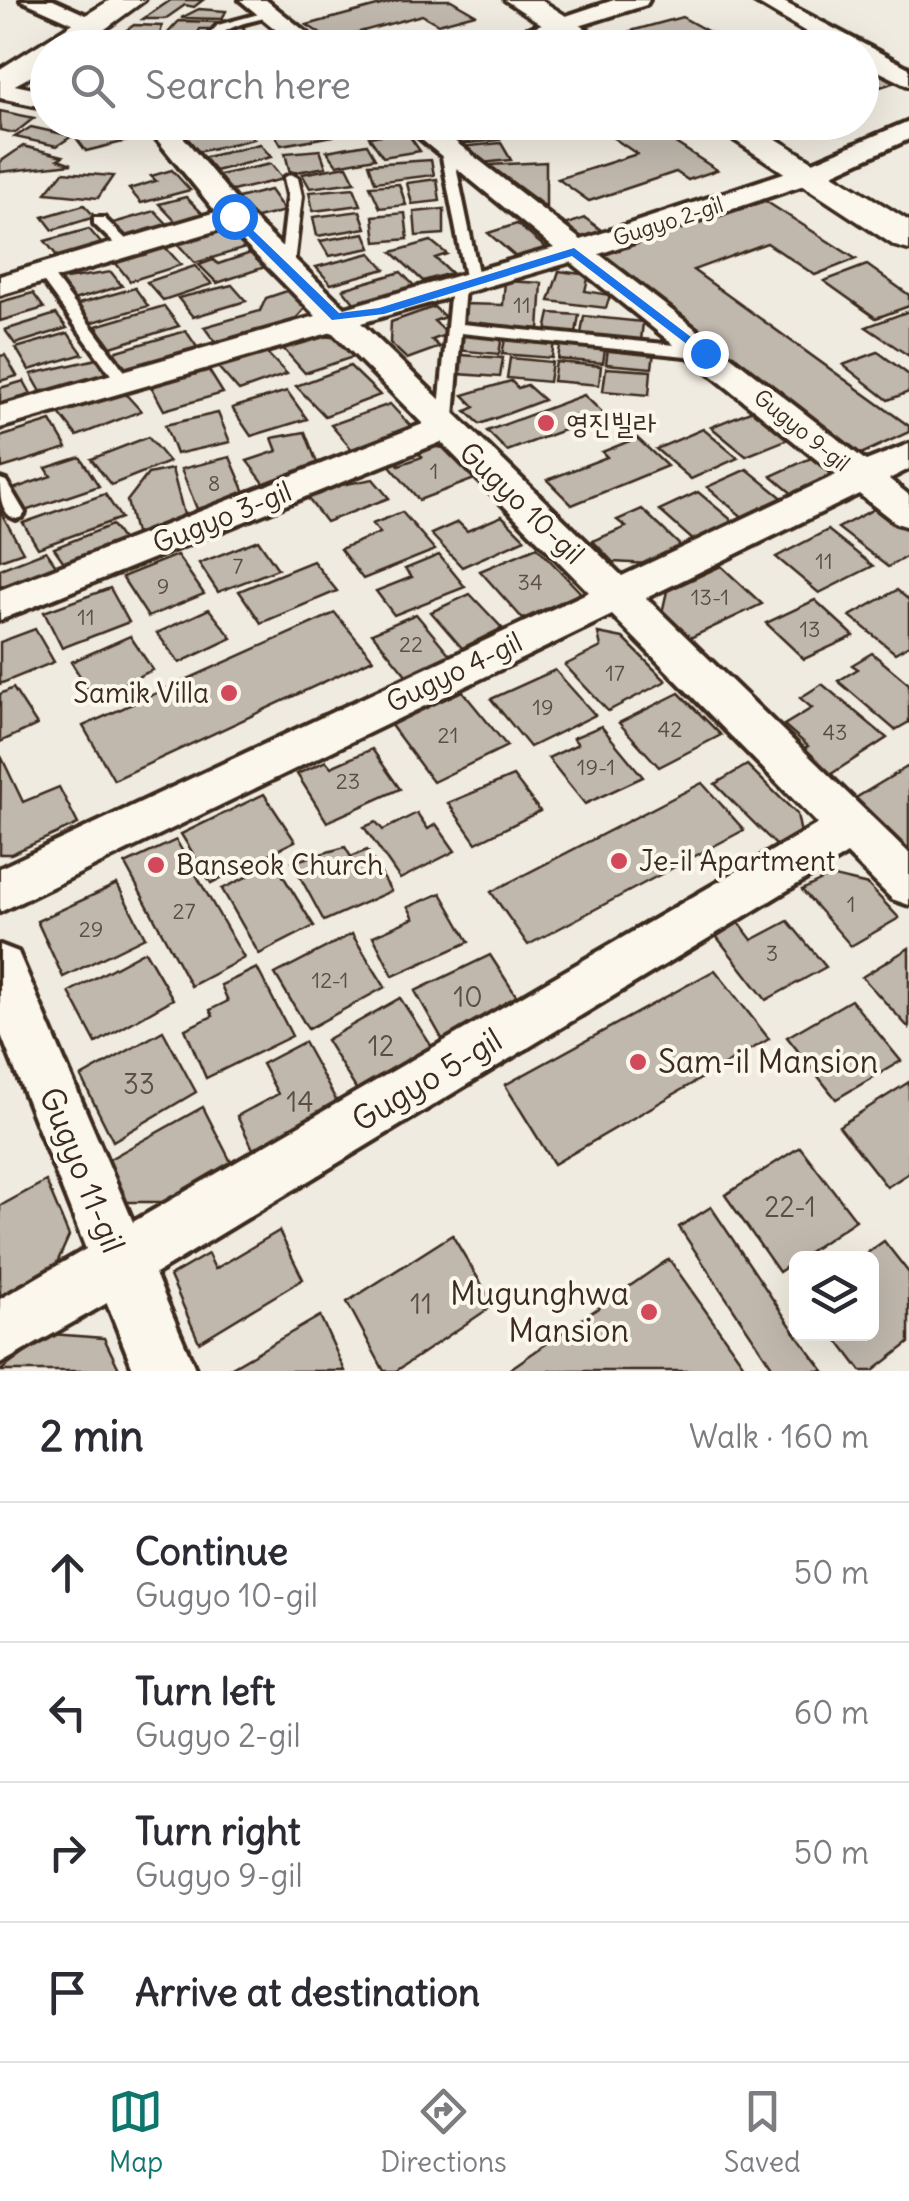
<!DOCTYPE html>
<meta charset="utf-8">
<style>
body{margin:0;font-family:Delius,"Poor Story",sans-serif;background:#f7f7f7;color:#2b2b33}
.controls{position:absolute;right:30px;bottom:30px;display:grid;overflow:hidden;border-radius:15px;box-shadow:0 10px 40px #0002}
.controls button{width:90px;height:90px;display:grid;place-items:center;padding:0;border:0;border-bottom:2px solid #e1e1e2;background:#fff;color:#2b2b33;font:50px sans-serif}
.stop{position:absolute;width:30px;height:30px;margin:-22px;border:8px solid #1a73e8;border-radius:50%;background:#fff}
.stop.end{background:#1a73e8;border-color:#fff;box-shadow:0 2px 10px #0008}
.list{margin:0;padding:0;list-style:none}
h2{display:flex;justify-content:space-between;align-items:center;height:130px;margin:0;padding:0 40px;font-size:42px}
h2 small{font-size:32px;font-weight:400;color:#7c7c81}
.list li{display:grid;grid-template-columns:65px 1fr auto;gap:30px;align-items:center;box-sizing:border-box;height:140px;padding:0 40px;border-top:2px solid #e1e1e2}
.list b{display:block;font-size:38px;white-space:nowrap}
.list p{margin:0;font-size:32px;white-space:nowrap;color:#7c7c81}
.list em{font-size:32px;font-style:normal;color:#7c7c81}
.icon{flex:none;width:55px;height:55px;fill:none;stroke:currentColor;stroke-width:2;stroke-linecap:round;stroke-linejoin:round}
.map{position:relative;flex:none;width:909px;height:1371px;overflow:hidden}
.search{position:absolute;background:#fff;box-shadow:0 10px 40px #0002;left:30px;right:30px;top:30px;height:110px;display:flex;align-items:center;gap:25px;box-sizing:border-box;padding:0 35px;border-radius:55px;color:#7c7c81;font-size:38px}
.sheet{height:690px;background:#fff}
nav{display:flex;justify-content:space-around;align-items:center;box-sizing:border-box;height:140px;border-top:2px solid #e1e1e2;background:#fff;font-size:28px;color:#7c7c81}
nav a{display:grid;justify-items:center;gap:5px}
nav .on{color:#0f766e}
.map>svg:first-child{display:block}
.building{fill:#c0b8ad;stroke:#3b2a1e;stroke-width:2.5}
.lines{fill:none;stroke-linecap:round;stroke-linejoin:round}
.service-casing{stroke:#3b2a1e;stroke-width:8}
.minor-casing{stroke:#3b2a1e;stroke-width:8}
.secondary-casing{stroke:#3b2a1e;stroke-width:7}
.service{fill:#fbf7ec;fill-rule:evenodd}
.minor{fill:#fbf7ec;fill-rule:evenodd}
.secondary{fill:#fbf7ec;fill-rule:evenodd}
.route{fill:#1a73e8}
.poi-dot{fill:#d1495b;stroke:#fbf7ec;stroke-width:4}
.labels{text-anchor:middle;stroke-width:8;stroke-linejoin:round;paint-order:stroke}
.far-street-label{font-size:22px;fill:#3b2a1e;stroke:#fbf7ec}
.number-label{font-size:22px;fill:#5c4e42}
.poi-label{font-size:28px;fill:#3b2a1e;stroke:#fbf7ec;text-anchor:start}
.street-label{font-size:28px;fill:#3b2a1e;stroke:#fbf7ec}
.near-number-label{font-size:28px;fill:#5c4e42}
.near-poi-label{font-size:32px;fill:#3b2a1e;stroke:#fbf7ec;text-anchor:start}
.near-street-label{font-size:32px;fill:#3b2a1e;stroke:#fbf7ec}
</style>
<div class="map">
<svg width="909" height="1371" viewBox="0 0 909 1371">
<rect width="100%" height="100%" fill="#f0ebe0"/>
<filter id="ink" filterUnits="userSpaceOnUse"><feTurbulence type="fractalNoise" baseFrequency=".01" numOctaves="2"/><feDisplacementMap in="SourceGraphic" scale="20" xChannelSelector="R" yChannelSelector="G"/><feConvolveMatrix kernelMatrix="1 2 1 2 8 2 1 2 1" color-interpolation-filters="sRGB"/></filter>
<g filter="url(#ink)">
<g class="building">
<path d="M171,0H203L194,7L185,5L165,19H143Z"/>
<path d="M399,0H451L475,14L438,24L422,15L330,40L307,25Z"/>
<path d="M199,9L226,11L222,19L181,18Z"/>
<path d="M682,17L727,42L707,48H661L631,31Z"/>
<path d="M179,21L217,22L213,29H200L197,35H166Z"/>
<path d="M134,25L162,26L160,35L118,36Z"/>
<path d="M243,27L255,47L212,48L208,40L229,34L226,29Z"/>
<path d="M487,27L503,36L464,48L448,38Z"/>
<path d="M167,40H196L193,48H163Z"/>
<path d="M872,61L905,79L862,93V65Z"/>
<path d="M0,111L34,118L15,133L0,130Z"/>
<path d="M268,122H324L333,136L281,145Z"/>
<path d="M333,122H388L390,126L338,133Z"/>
<path d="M472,122H492L500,140L458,144L454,134L476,132Z"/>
<path d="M590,122H643L717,170L688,180L676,172L589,201L558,179L637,154Z"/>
<path d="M241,123L254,139L197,152L183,136Z"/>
<path d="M121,124L126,130L135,127L143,137L86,151L77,139L88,137L84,132Z"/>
<path d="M31,127L72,136L57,146L15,137Z"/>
<path d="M406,131L420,151L383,157L369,137Z"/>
<path d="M501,143L511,160L471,164L459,147Z"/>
<path d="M260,144L271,157L215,171L202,158Z"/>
<path d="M367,144L375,158L337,165L327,151Z"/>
<path d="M23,146L63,156L58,159L72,164L0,172V162Z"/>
<path d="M320,150L326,167L290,173L285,153Z"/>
<path d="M431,160L434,175L375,182L369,164Z"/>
<path d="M546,162V207L489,165Z"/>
<path d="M271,164L283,179L228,192L214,176Z"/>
<path d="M347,166L355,182L310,188L302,174Z"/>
<path d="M172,170L190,190L141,203L129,189L156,181L151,176Z"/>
<path d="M63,172L113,176L98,198L46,193Z"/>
<path d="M437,179L440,201L412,204L407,183Z"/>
<path d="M399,184L406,205L380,208L370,186Z"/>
<path d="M354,188L361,205L313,211L309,192Z"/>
<path d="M270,190L285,211L253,219L234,199Z"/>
<path d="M186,197L208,219L181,227L159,204Z"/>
<path d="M759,197L856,259L815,275L767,243L693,270L909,426V432L861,454L597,254Z"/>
<path d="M84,205L95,217L53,230L43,217Z"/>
<path d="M444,209V234L416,236L414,212Z"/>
<path d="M155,211L174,231L128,245L110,224Z"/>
<path d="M360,211L366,228L317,236L313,217Z"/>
<path d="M405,213L408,239L376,242L373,216Z"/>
<path d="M585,218L608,235L587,242L569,241L553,229Z"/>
<path d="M517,224L546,248L517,258L488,233Z"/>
<path d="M219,227L231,229L249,247L195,263L175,241Z"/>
<path d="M89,229L106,249L62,262L45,241Z"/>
<path d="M365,233L371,248L329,256L320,241Z"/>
<path d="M431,241L447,254L435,258L451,273L423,281L392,252Z"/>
<path d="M165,247L181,265L130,281L114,261Z"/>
<path d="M251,253L265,267L217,283L199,265L213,260L218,264Z"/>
<path d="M371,253L385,269L331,284L316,267Z"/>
<path d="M867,265L909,295V306L876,318L824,281Z"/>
<path d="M195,266L212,284L163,300L147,282Z"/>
<path d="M559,271L589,275L585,291L610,295L606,308L549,301Z"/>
<path d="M111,272L122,286L73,300L59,280Z"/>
<path d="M401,272L420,292L360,310L343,289Z"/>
<path d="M505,281L542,283L539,329L460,325L463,304L503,305Z"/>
<path d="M232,285L246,301L193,317L178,298Z"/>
<path d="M135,288L148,306L90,323L78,304Z"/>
<path d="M293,289L308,305L292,323L217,345L204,327L260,311L266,298Z"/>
<path d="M33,293L44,308L0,321V302Z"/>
<path d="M164,306L179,326L111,347L96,326Z"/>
<path d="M434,307L445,317L434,321L448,334L432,340L440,347L407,359L390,343L391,322Z"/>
<path d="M909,311V356L866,327Z"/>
<path d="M550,313L579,315L576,333L546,331Z"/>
<path d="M56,314L67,328L15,344L5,330Z"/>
<path d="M584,316L643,322L641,341L581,334Z"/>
<path d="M186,331L199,350L127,371L114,352Z"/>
<path d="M460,332L502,336L499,354L455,350Z"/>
<path d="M68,333L83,354L29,370L16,348Z"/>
<path d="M313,335L340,338L356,356L305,373L281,346Z"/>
<path d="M506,335L554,340L552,358L502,354Z"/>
<path d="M561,340L606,343L603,363L558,359Z"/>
<path d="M608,348L654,352L652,368L606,364Z"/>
<path d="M265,351L287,374L239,391L218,367Z"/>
<path d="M878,352L909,375V392L888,400L843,365Z"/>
<path d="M5,355L17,376L0,381V356Z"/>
<path d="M461,355L503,358L500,377L458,374Z"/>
<path d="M510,358L552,362L549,382L507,378Z"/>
<path d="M97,359L108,377L44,397L31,374Z"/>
<path d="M556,362L601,366L599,385L553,381Z"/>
<path d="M350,366L380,395L325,416L296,386Z"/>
<path d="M606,368L651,371L649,395L603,391Z"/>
<path d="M208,369L223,393L164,410L150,384Z"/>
<path d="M24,381L35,401L0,411V388Z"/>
<path d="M511,381L518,388L527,385L544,400L480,424L466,411L475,407L463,395Z"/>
<path d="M121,389L141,411L77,436L59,413Z"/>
<path d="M287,391L307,419L251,436L232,408Z"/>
<path d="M584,395L605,415L507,451L487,431Z"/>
<path d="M390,404L416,432L355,453L331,425Z"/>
<path d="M760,407L796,436L746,456L711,427Z"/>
<path d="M218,413L230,442L176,454L165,425Z"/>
<path d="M51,421L67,448L2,468L0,437Z"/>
<path d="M703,429L738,458L691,479L656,449Z"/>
<path d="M305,432L319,468L267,487L247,461L277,451L272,438Z"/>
<path d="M148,437L169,462L111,485L91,459Z"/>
<path d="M637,438L667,466L572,505L547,480L607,457L602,452Z"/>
<path d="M428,446L453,449L480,477L419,500L386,461L393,458L399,465L422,457L416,450Z"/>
<path d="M824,452L843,480L800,500L771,476Z"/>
<path d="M80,457L99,486L25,511L13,489L51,476L46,468Z"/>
<path d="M230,457L247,497L197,509L181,469Z"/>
<path d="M172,469L187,526L136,537L127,501L148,474Z"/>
<path d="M747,469L785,500L745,519L707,487Z"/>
<path d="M373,479L389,498L326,522L303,492Z"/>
<path d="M698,492L735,523L695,542L659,510Z"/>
<path d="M105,494L121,518L38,548L23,523Z"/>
<path d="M880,506L909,527V555L888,567L838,528Z"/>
<path d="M642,509L684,549L649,564L613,562L593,541L626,527L617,520Z"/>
<path d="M0,511L23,552L0,560Z"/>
<path d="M402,512L435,550L363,579L340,549L380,533L372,524Z"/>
<path d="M502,516L525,539L462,567L431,534L458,522L467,531Z"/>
<path d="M112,525L128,548L70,571L54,548Z"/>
<path d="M828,530L873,566L819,593L776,557Z"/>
<path d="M258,540L278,569L218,592L199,563Z"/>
<path d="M537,547L581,593L523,619L480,571Z"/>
<path d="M46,551L60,571L0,595V569Z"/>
<path d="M177,555L204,594L148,617L122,577Z"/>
<path d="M439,555L465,587L394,615L376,591L412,577L405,569Z"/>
<path d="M313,561L337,591L261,623L239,591Z"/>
<path d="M721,566L762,604L688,639L662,613L667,591Z"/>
<path d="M110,588L129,622L62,648L44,612Z"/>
<path d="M897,590L909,600V645L895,653L850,616Z"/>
<path d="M470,594L502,628L462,648L431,612Z"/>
<path d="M815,600L854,636L804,659L766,623Z"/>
<path d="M209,609L232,638L179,663L157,633Z"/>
<path d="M335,613L373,659L114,780L83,726Z"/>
<path d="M416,614L451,656L407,676L372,633Z"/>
<path d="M35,629L54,662L0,684V642Z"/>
<path d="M598,633L623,638L666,681L608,711L565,665L601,647Z"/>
<path d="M130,636L153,670L93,697L71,662Z"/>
<path d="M872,653L909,684V722L895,730L838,681L858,669L852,665Z"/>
<path d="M555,670L595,715L530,747L491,699Z"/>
<path d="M822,684L887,738L828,776L800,751L808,746L784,725L812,708L800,698Z"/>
<path d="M13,688L37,725L0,742V694Z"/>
<path d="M462,691L507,746L433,782L390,724Z"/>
<path d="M679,693L721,735L659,767L619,723Z"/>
<path d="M601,726L643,777L585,804L548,758L578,744L573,738Z"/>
<path d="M372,749L400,789L327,822L297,774L326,761L331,767Z"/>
<path d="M1,756L23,802L59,787L78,824L11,854H0Z"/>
<path d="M747,765L797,814L802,839L782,851L715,784Z"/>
<path d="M907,767L909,769V853L854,799Z"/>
<path d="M513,776L540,811L476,843L448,803Z"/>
<path d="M702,783L744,830L528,945L491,892Z"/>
<path d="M264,794L295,841L211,883L181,834Z"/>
<path d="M417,813L428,829L436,824L455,851L400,879L364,827L376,822L383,830Z"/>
<path d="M176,840L244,958L191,986L125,864Z"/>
<path d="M345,847L351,857L367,850L391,891L324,921L292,862Z"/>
<path d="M275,863L314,926L259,954L222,889Z"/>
<path d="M830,876L868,885L899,918L851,946L802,890Z"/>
<path d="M117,884L145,937L63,977L37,921Z"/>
<path d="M441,893L469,942L393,976L373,936L414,918L408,907Z"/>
<path d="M736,919L752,940L788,921L826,967L766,1000L713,932Z"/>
<path d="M352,934L385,987L308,1029L275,974Z"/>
<path d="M909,948V1028L862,977Z"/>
<path d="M145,951L173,999L96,1043L69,992Z"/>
<path d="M490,955L521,1003L444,1042L415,991Z"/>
<path d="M257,968L292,1036L206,1078L185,1029L213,1016L210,1010L228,1001L221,985Z"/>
<path d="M715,970L769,1039L554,1164L505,1085Z"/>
<path d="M400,998L436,1053L361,1097L326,1040Z"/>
<path d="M851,1000L901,1061L836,1099L787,1037Z"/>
<path d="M163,1031L196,1092L113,1141L81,1077Z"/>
<path d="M304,1042L341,1109L256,1155L237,1116L278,1094L262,1064Z"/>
<path d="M909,1082V1173L887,1187L839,1126Z"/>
<path d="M203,1107L233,1166L169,1202H124L106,1161Z"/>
<path d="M800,1147L856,1220L779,1272L725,1195Z"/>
<path d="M46,1181L69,1236L51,1276L0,1306V1206Z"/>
<path d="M711,1207L796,1334L824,1371H775L679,1227Z"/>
<path d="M279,1231L303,1279L199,1342L170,1276L208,1254L215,1269Z"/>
<path d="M452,1235L494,1305L396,1371H384L347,1302Z"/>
<path d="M884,1241L909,1273V1343L873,1371H861L833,1334H872V1258H860Z"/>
<path d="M669,1259L744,1365L736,1371H507Z"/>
<path d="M320,1316L345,1371H225Z"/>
<path d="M51,1334L104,1338L120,1371H0Z"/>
</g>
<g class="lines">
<defs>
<g id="service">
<path d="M270,11L275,14L274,16C248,22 224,25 207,48H196L218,25Z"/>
<path d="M190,122H202V124L196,128Z"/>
<path d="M446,143L452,147L480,282L473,286L466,282L440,147Z"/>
<path d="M291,174L298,178L302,196L294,264L287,268L280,264L288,196L284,178Z"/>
<path d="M94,218H104L133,246V252H123L94,224Z"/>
<path d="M44,269L49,270L129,377V383H117L37,273Z"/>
<path d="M458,283L465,287L462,324L705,348L713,353L705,358L461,333L453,428L445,433L439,432L437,428L451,287Z"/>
<path d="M0,479L6,481L25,513L22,517L16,519C0,514 0,494 0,479Z"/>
</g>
<g id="minor">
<path d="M21,0H53L106,24L102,29H86Z"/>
<path d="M240,0H266L326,48H298Z"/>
<path d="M614,0H649L646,5L509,48H470Z"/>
<path d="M752,0H780L909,68V86L862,63V48H833Z"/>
<path d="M0,82L48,92V108L0,98Z"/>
<path d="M909,121V139L819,180L599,254L866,461L909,444V469L889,479L909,495V527L896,523L859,494L646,598L909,853V905L892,899L847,854L155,1274L196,1371H134L107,1303L0,1364V1299L86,1249L0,1032V945L18,952L133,1222L818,824L612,615L0,912V868L589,592L441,442L0,620V590L423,424L332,332L0,428V406L316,316L228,227L0,295V276L216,212L155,137L127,122L173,125L244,210L345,308L554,248L400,122H430L581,240L799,168ZM571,262L836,475L622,576L361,323Z"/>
</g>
<g id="secondary">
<path d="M110,0H145L79,48H48V67L0,93V69Z"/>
<path d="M505,0H541L616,48H578Z"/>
<path d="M707,122H749L909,221V250L895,246Z"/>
</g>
</defs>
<use href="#service" class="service-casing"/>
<use href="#minor" class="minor-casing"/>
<use href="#secondary" class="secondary-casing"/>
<use href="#service" class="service"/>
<use href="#minor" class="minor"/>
<use href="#secondary" class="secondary"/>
</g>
</g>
<path class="route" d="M234,212L339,313L379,308L574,248L712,353L701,355L572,256L384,314L332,320L230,218Z"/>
<g class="poi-dot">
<circle cx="546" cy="423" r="10"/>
<circle cx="229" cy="693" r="10"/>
<circle cx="619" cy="861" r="10"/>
<circle cx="156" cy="865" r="10"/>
<circle cx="638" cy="1062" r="10"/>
<circle cx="649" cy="1312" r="10"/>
</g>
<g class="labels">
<g class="far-street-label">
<text transform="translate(668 221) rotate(-18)" y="8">Gugyo 2-gil</text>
<text transform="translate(802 430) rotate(39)" y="8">Gugyo 9-gil</text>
</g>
<g class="number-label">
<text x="522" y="313">11</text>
<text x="434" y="479">1</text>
<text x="214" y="491">8</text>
<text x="824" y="569">11</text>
<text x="238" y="574">7</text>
<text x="530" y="590">34</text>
<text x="163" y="594">9</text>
<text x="710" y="605">13-1</text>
<text x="86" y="625">11</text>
<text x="810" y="637">13</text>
<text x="411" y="652">22</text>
<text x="615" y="681">17</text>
<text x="543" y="715">19</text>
<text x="670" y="737">42</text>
<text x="835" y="740">43</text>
<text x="448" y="743">21</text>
<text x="596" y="775">19-1</text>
<text x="348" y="789">23</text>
<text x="851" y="912">1</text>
<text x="184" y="919">27</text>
<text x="91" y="937">29</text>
<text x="772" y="961">3</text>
<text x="330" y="988">12-1</text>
</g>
<g class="poi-label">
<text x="566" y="433">영진빌라</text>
<text x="209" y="703" text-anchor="end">Samik Villa</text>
<text x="639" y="871">Je-il Apartment</text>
<text x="176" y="875">Banseok Church</text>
</g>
<g class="street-label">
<text transform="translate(522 503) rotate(44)" y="10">Gugyo 10-gil</text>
<text transform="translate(222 517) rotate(-22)" y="10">Gugyo 3-gil</text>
<text transform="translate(454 672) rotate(-26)" y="10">Gugyo 4-gil</text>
</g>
<g class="near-number-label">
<text x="468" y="1007">10</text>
<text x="381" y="1056">12</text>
<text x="139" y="1094">33</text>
<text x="300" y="1112">14</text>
<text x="790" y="1217">22-1</text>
<text x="421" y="1314">11</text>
</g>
<g class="near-poi-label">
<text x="658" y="1073">Sam-il Mansion</text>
<text x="629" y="1305" text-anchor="end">Mugunghwa<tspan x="629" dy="37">Mansion</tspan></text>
</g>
<g class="near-street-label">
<text transform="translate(427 1080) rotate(-31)" y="11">Gugyo 5-gil</text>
<text transform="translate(82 1170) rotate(68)" y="11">Gugyo 11-gil</text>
</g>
</g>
</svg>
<div class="controls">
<button><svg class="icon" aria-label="layers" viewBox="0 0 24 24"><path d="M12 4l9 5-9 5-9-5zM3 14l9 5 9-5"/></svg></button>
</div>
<div class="stop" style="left:234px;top:216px"></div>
<div class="stop end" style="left:705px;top:353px"></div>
<div class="search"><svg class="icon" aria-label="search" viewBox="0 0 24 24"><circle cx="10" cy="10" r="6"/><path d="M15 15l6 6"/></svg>Search here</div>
</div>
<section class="sheet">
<h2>2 min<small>Walk · 160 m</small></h2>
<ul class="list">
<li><svg class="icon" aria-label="ahead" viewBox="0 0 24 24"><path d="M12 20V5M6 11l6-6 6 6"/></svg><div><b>Continue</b><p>Gugyo 10-gil</p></div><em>50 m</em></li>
<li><svg class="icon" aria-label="left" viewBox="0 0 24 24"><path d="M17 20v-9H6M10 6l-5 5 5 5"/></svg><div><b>Turn left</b><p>Gugyo 2-gil</p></div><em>60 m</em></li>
<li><svg class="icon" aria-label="right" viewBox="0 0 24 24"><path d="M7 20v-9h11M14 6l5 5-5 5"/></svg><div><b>Turn right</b><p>Gugyo 9-gil</p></div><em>50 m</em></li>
<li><svg class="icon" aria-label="arrive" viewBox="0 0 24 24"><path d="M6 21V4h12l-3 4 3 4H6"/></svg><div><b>Arrive at destination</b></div></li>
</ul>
</section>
<nav>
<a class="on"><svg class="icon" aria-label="map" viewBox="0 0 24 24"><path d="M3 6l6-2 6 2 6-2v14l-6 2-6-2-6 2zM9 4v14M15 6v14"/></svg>Map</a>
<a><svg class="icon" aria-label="directions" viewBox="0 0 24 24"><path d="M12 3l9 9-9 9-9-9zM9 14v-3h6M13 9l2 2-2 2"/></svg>Directions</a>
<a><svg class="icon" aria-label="saved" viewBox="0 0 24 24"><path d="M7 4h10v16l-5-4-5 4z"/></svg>Saved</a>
</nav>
